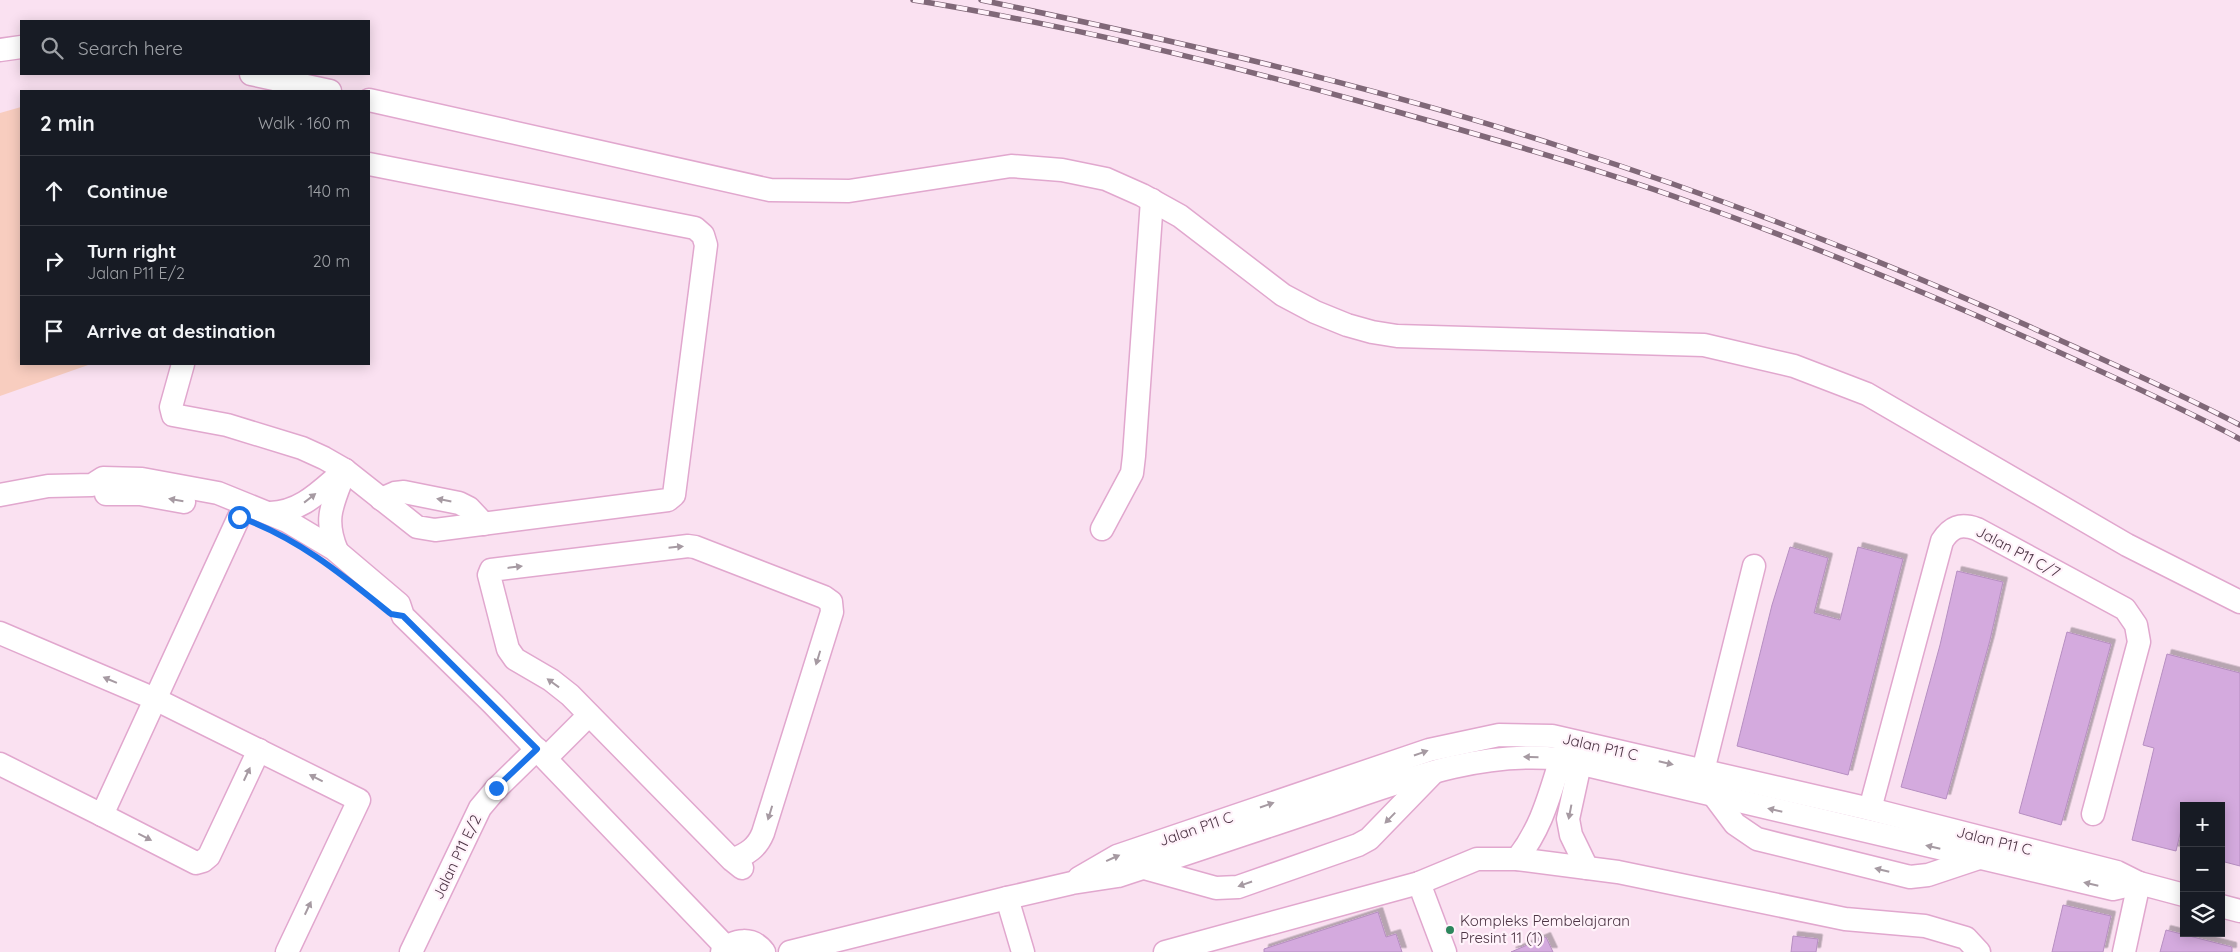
<!DOCTYPE html>
<meta charset="utf-8">
<style>
body{margin:0;font-family:Quicksand,sans-serif;background:#20242c;color:#f1f3f6}
.controls{position:absolute;right:15px;bottom:15px;display:grid;overflow:hidden;border-radius:0px;box-shadow:0 2px 12px #0003}
.controls button{width:45px;height:45px;display:grid;place-items:center;padding:0;border:0;border-bottom:1px solid #363941;background:#171b24;color:#f1f3f6;font:25px sans-serif}
.stop{position:absolute;width:15px;height:15px;margin:-11px;border:4px solid #1a73e8;border-radius:50%;background:#fff}
.stop.end{background:#1a73e8;border-color:#fff;box-shadow:0 1px 5px #0008}
.list{margin:0;padding:0;list-style:none}
h2{display:flex;justify-content:space-between;align-items:center;height:65px;margin:0;padding:0 20px;font-size:21px}
h2 small{font-size:16px;font-weight:400;color:#9ea1a6}
.list li{display:grid;grid-template-columns:32px 1fr auto;gap:15px;align-items:center;box-sizing:border-box;height:70px;padding:0 20px;border-top:1px solid #363941}
.list b{display:block;font-size:19px;white-space:nowrap}
.list p{margin:0;font-size:16px;white-space:nowrap;color:#9ea1a6}
.list em{font-size:16px;font-style:normal;color:#9ea1a6}
.icon{flex:none;width:28px;height:28px;fill:none;stroke:currentColor;stroke-width:2;stroke-linecap:round;stroke-linejoin:round}
.map{position:relative;flex:none;width:2240px;height:952px;overflow:hidden}
.search{position:absolute;background:#171b24;box-shadow:0 2px 12px #0003;left:20px;top:20px;width:350px;height:55px;display:flex;align-items:center;gap:12px;box-sizing:border-box;padding:0 18px;border-radius:0px;color:#9ea1a6;font-size:19px}
.panel{position:absolute;background:#171b24;box-shadow:0 2px 12px #0003;left:20px;top:90px;width:350px;height:275px;border-radius:0px}
.map>svg:first-child{display:block}
.pitch{fill:#f8cdbf}
.building{fill:#d4aade;stroke:#b68ec1;filter:url(#shadow)}
.lines{fill:none;stroke-linecap:round;stroke-linejoin:round}
.minor-casing{stroke:#e1a7ce;stroke-width:25}
.minor{stroke:#fff;stroke-width:22}
.rail-casing{stroke:#806878;stroke-width:5.5}
.rail{stroke:#fff2fa;stroke-width:4;stroke-dasharray:11;stroke-linecap:butt}
.oneway{fill:#a69aa2}
.route{stroke:#1a73e8;stroke-width:6}
.poi-dot{fill:#2c865c;stroke:#fff2fa;stroke-width:2}
.labels{text-anchor:middle;stroke-width:4.5;stroke-linejoin:round;paint-order:stroke}
.street-label{font-size:15px;fill:#4c3444;stroke:#fff2fa}
.poi-label{font-size:15px;fill:#4c3444;stroke:#fff2fa;text-anchor:start}
</style>
<div class="map">
<svg width="2240" height="952" viewBox="0 0 2240 952">
<defs>
<filter id="shadow"><feDropShadow dx="4.5" dy="-4.5" stdDeviation="0" flood-color="#0004"/></filter>
</defs>
<rect width="100%" height="100%" fill="#fae1f1"/>
<path class="pitch" d="M21,107V364H91L0,396V113Z"/>
<g class="building">
<path d="M1790,547L1828,558L1814,613L1840,620L1858,547L1903,559L1848,775L1737,746L1772,605Z"/>
<path d="M1957,571L2003,582L1990,640L1946,799L1901,787L1940,645Z"/>
<path d="M2067,632L2111,644L2061,825L2019,813Z"/>
<path d="M2167,654L2240,673V866L2221,861V806H2184V817L2176,851L2132,840L2154,748L2143,745Z"/>
<path d="M2063,905L2111,916L2103,952H2052Z"/>
<path d="M1378,912L1386,937L1396,934L1402,952H1264V949Z"/>
<path d="M2166,930L2232,947V952H2160Z"/>
<path d="M1793,936L1818,939L1816,952H1791Z"/>
<path d="M1546,937L1553,952H1511Z"/>
</g>
<g class="lines">
<defs>
<g id="minor">
<path d="M0,50L21,47"/>
<path d="M251,74L330,91"/>
<path d="M369,100L770,190L849,191L1011,166L1062,170L1106,179L1142,195L1180,216L1283,295L1315,312L1347,325L1372,332L1397,336L1704,345L1794,366L1867,394L2127,545L2240,602"/>
<path d="M183,364L171,407L173,415L227,425L302,448L324,458L345,470L417,527L435,530L668,500L674,495L706,245L703,235L695,228L369,164"/>
<path d="M106,494H140L184,502"/>
<path d="M0,495L48,486L92,485L103,478L142,479L218,493L287,521L334,549L399,604L403,616L493,704L726,947"/>
<path d="M381,499L395,493L404,492L459,503L469,508L484,524"/>
<path d="M270,513C302,512 321,490 345,470"/>
<path d="M1102,529L1132,473L1134,456L1152,200"/>
<path d="M337,551C323,518 333,503 345,471"/>
<path d="M0,633L155,699L359,800L287,952"/>
<path d="M546,758L589,715"/>
<path d="M0,764L102,815L239,517"/>
<path d="M1580,764L1568,819L1571,835L1587,868"/>
<path d="M1703,771L1754,566"/>
<path d="M1714,796L1735,824L1757,839L1910,877L1928,875L1979,858"/>
<path d="M1870,809L1942,541C1951,527 1960,523 1977,529L2125,609L2136,625L2139,642L2093,814"/>
<path d="M102,815L196,863L203,861L209,856L259,750"/>
<path d="M1517,859C1542,827 1549,796 1561,759"/>
<path d="M732,860C747,854 757,848 763,833L832,612L831,602L824,597L695,547L688,546L491,570L489,575L508,649L515,659L551,680L570,695L732,860L742,868"/>
<path d="M1144,868L1216,888L1238,887L1358,845L1369,839L1433,773"/>
<path d="M1079,878L1117,856L1429,750L1499,735L1552,736L1870,809L2117,872L2139,883L2184,895"/>
<path d="M1419,883L1445,952"/>
<path d="M1007,898L1023,952"/>
<path d="M2221,906L2240,911"/>
<path d="M411,952L480,808L496,789L537,749"/>
<path d="M722,952C734,938 753,937 764,952"/>
<path d="M790,952L1007,898L1072,883L1118,876C1187,854 1256,830 1326,807C1402,781 1479,750 1561,759L2113,889L2139,883"/>
<path d="M1165,952L1419,883L1477,859H1517L1618,872L1845,919L1925,926L1966,938L1979,952"/>
<path d="M2124,952L2139,883"/>
</g>
</defs>
<use href="#minor" class="minor-casing"/>
<use href="#minor" class="minor"/>
<defs>
<g id="rail">
<path d="M913,0C1068,25 1222,63 1373,105C1480,135 1586,165 1690,202C1810,244 1927,293 2043,345C2109,375 2176,405 2240,439"/>
<path d="M981,0C1177,41 1374,86 1565,148C1729,200 1889,263 2046,334C2111,363 2177,392 2240,425"/>
</g>
</defs>
<use href="#rail" class="rail-casing"/>
<use href="#rail" class="rail"/>
</g>
<defs><path id="oneway-solid" d="M-6-.8H1V-3.2L6.5 0L1 3.2V.8H-6Z" transform="scale(1.25)"/></defs>
<g class="oneway">
<use href="#oneway-solid" transform="translate(310 498) rotate(-38)"/>
<use href="#oneway-solid" transform="translate(176 500) rotate(-170)"/>
<use href="#oneway-solid" transform="translate(444 500) rotate(-169)"/>
<use href="#oneway-solid" transform="translate(676 547) rotate(-6)"/>
<use href="#oneway-solid" transform="translate(515 567) rotate(-7)"/>
<use href="#oneway-solid" transform="translate(818 658) rotate(107)"/>
<use href="#oneway-solid" transform="translate(110 680) rotate(-157)"/>
<use href="#oneway-solid" transform="translate(553 683) rotate(-144)"/>
<use href="#oneway-solid" transform="translate(1421 753) rotate(-19)"/>
<use href="#oneway-solid" transform="translate(1531 757) rotate(-179)"/>
<use href="#oneway-solid" transform="translate(1666 763) rotate(13)"/>
<use href="#oneway-solid" transform="translate(247 774) rotate(-65)"/>
<use href="#oneway-solid" transform="translate(316 778) rotate(-153)"/>
<use href="#oneway-solid" transform="translate(1267 805) rotate(-19)"/>
<use href="#oneway-solid" transform="translate(1775 810) rotate(-167)"/>
<use href="#oneway-solid" transform="translate(1570 812) rotate(101)"/>
<use href="#oneway-solid" transform="translate(770 813) rotate(107)"/>
<use href="#oneway-solid" transform="translate(1390 818) rotate(134)"/>
<use href="#oneway-solid" transform="translate(145 837) rotate(27)"/>
<use href="#oneway-solid" transform="translate(1933 847) rotate(-167)"/>
<use href="#oneway-solid" transform="translate(1113 858) rotate(-24)"/>
<use href="#oneway-solid" transform="translate(1882 870) rotate(-166)"/>
<use href="#oneway-solid" transform="translate(1245 884) rotate(161)"/>
<use href="#oneway-solid" transform="translate(2091 884) rotate(-167)"/>
<use href="#oneway-solid" transform="translate(308 908) rotate(-65)"/>
</g>
<g class="lines">
<path class="route" d="M239,517C297,537 344,576 391,614L403,616L537,749L496,788"/>
</g>
<circle class="poi-dot" cx="1450" cy="930" r="5"/>
<g class="labels">
<g class="street-label">
<text transform="translate(2018 552) rotate(28)" y="5">Jalan P11 C/7</text>
<text transform="translate(1600 747) rotate(13)" y="5">Jalan P11 C</text>
<text transform="translate(1196 829) rotate(-19)" y="5">Jalan P11 C</text>
<text transform="translate(1994 841) rotate(14)" y="5">Jalan P11 C</text>
<text transform="translate(457 857) rotate(-64)" y="5">Jalan P11 E/2</text>
</g>
<g class="poi-label">
<text x="1460" y="926">Kompleks Pembelajaran<tspan x="1460" dy="17">Presint 11 (1)</tspan></text>
</g>
</g>
</svg>
<div class="controls">
<button>+</button>
<button>−</button>
<button><svg class="icon" aria-label="layers" viewBox="0 0 24 24"><path d="M12 4l9 5-9 5-9-5zM3 14l9 5 9-5"/></svg></button>
</div>
<div class="stop" style="left:239px;top:517px"></div>
<div class="stop end" style="left:496px;top:788px"></div>
<div class="search"><svg class="icon" aria-label="search" viewBox="0 0 24 24"><circle cx="10" cy="10" r="6"/><path d="M15 15l6 6"/></svg>Search here</div>
<section class="panel">
<h2>2 min<small>Walk · 160 m</small></h2>
<ul class="list">
<li><svg class="icon" aria-label="ahead" viewBox="0 0 24 24"><path d="M12 20V5M6 11l6-6 6 6"/></svg><div><b>Continue</b></div><em>140 m</em></li>
<li><svg class="icon" aria-label="right" viewBox="0 0 24 24"><path d="M7 20v-9h11M14 6l5 5-5 5"/></svg><div><b>Turn right</b><p>Jalan P11 E/2</p></div><em>20 m</em></li>
<li><svg class="icon" aria-label="arrive" viewBox="0 0 24 24"><path d="M6 21V4h12l-3 4 3 4H6"/></svg><div><b>Arrive at destination</b></div></li>
</ul>
</section>
</div>
